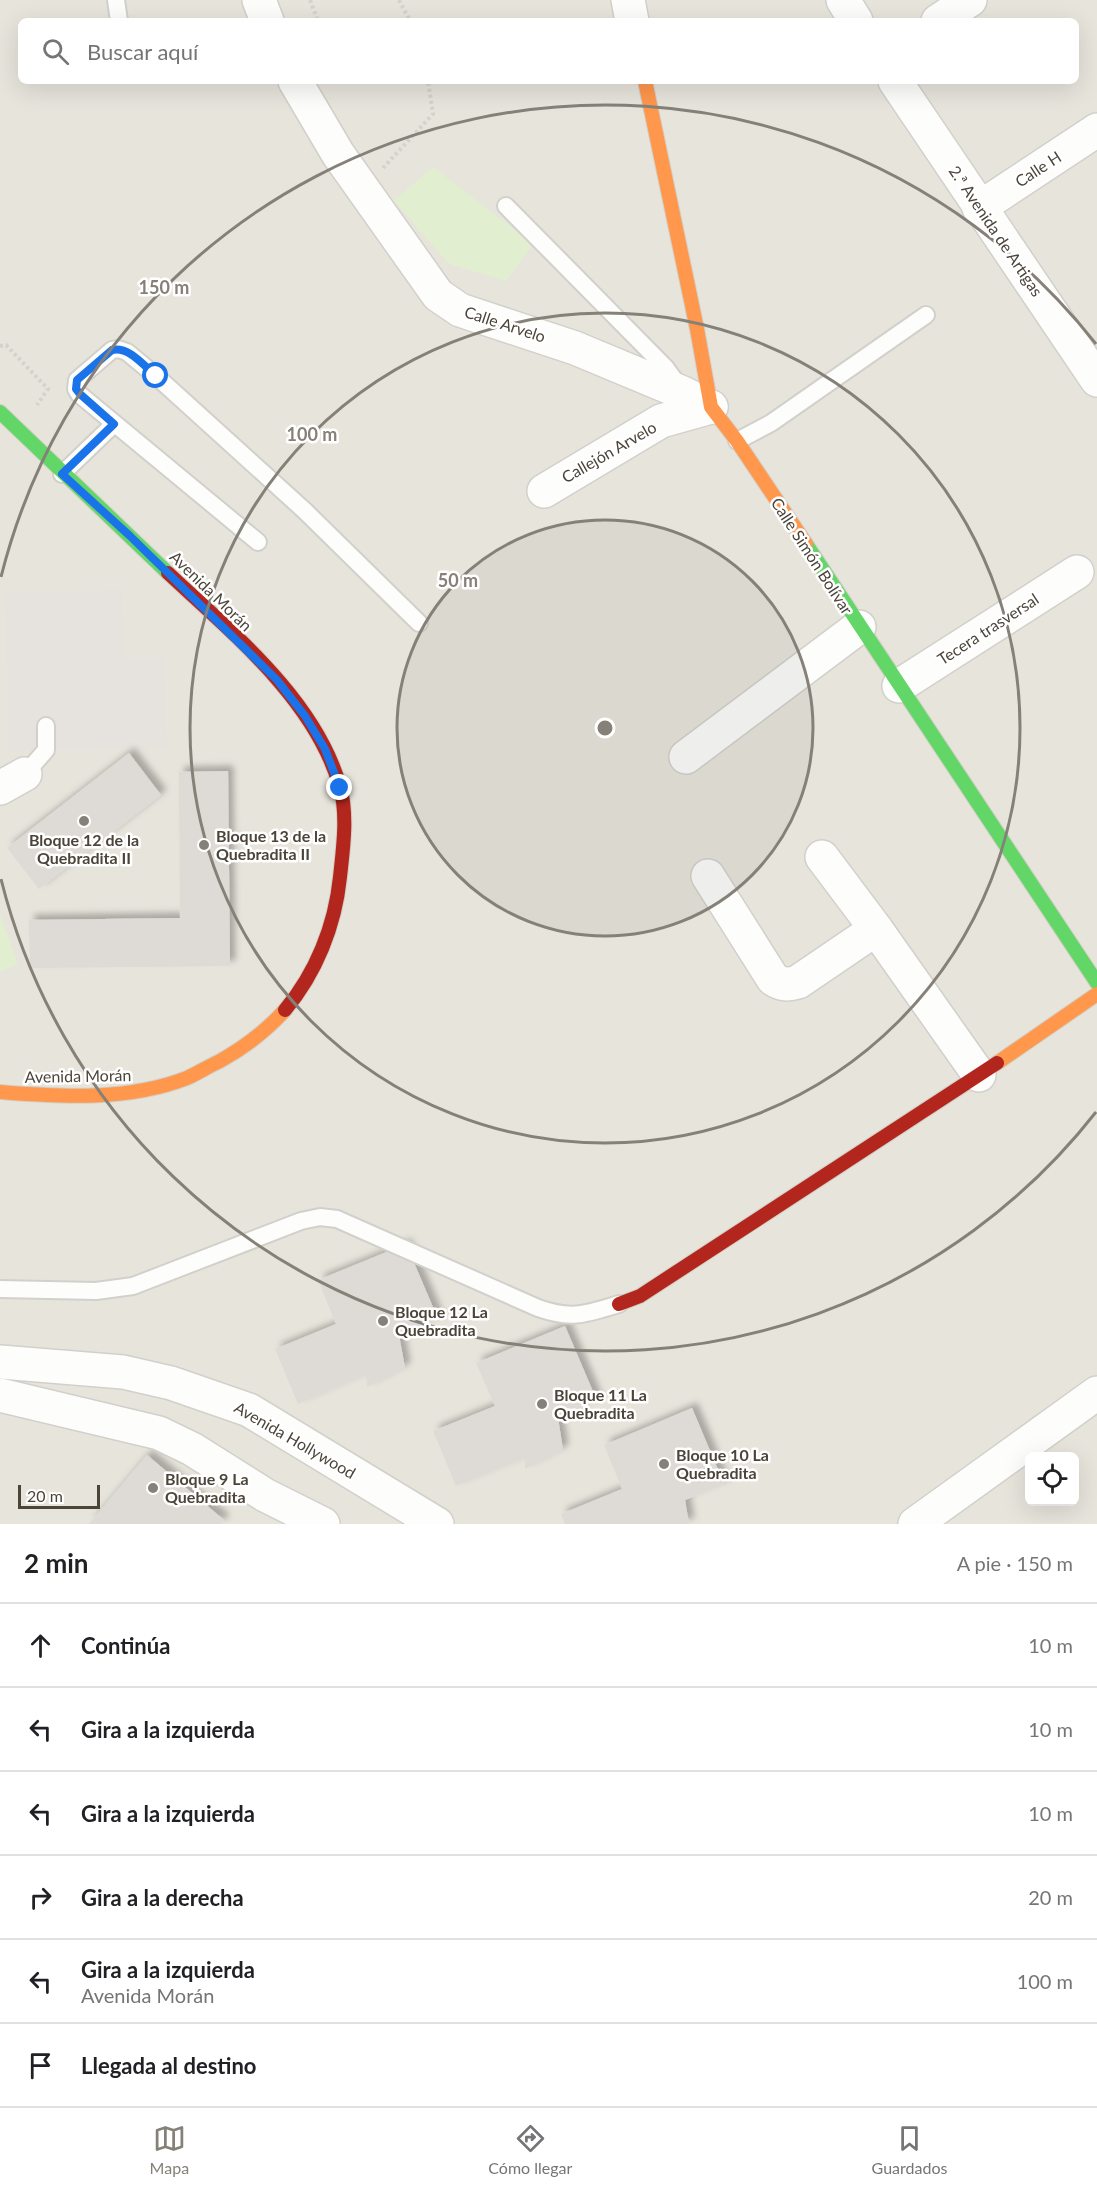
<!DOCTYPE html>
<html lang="es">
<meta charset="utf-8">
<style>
body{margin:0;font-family:Lato,sans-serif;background:#f6f6f6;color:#202124}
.controls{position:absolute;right:18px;bottom:18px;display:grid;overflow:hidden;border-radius:9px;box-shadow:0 6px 24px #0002}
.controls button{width:54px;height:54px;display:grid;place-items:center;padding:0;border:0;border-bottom:2px solid #e0e0e0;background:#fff;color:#202124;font:30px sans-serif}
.scale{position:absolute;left:18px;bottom:15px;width:82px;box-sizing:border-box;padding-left:6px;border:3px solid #4b4439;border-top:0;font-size:16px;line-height:21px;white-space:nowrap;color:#4b4439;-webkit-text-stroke:4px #fff;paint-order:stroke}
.stop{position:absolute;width:18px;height:18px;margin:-14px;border:4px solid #1a73e8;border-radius:50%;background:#fff}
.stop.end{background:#1a73e8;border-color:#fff;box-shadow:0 2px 6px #0008}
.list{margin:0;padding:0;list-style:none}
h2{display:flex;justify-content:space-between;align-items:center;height:78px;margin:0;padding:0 24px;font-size:26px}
h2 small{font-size:20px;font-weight:400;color:#757577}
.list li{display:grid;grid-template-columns:39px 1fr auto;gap:18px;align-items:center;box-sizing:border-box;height:84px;padding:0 24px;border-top:2px solid #e0e0e0}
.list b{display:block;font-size:22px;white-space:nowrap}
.list p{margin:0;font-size:20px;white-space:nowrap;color:#757577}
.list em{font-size:20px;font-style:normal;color:#757577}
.icon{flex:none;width:33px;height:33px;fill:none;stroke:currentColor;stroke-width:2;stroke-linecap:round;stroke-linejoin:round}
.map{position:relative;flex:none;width:1097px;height:1524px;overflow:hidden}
.search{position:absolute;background:#fff;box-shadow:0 6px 24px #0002;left:18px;right:18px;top:18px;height:66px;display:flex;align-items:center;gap:15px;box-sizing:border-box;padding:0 21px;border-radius:9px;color:#757577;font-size:22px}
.sheet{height:582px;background:#fff}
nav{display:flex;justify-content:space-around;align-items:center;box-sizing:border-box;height:84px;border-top:2px solid #e0e0e0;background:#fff;font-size:16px;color:#757577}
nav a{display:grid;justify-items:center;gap:3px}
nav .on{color:#868178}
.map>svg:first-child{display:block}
.residential{fill:#e7e4dc;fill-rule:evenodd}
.green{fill:#e1eecf}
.parking{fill:#e6e3df}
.building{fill:#dedbd6;filter:url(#shadow)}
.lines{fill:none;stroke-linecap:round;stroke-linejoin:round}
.lane-casing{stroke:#d2d0cb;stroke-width:20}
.street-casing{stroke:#d2d0cb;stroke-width:36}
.fast-casing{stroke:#d3cfc5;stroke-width:16}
.slow-casing{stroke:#d3cfc5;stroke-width:16}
.jam-casing{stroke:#d3cfc5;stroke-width:16}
.path{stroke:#d3d2cc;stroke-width:4;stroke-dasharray:3 3;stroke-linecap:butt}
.lane{stroke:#fdfdfc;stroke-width:16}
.street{stroke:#fdfdfc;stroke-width:33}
.fast{stroke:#63d668;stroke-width:14}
.slow{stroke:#ff974d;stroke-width:14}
.jam{stroke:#b3261e;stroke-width:14}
.route{stroke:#1a73e8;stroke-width:8}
.ring{fill:none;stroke:#868178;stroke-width:3}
.poi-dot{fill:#868178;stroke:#fff;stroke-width:2}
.labels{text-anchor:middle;stroke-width:5;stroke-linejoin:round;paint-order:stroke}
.street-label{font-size:16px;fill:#4b4439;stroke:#fff}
.poi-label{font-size:16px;font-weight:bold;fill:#4b4439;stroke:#fff;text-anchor:start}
.centre{fill:#868178;stroke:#fff;stroke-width:3}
.ring-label{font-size:18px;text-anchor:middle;font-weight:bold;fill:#868178;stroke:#fff;stroke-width:5;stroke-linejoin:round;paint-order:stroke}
</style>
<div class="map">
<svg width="1097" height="1524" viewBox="0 0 1097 1524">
<defs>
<filter id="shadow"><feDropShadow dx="5.5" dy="-5.5" stdDeviation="3" flood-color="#0004"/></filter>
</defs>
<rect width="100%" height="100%" fill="#f4f2ee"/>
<path class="residential" d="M0,0H1097V1524H0ZM21,21H1076V81H21ZM1030,1456H1074V1502H1030Z"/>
<g class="green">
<path d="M433,167L533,244L506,281L449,264L394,201Z"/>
<path d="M0,914L18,965L0,971Z"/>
</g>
<path class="parking" d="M122,590L124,658H165L167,748L8,751L5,593Z"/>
<g class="building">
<path d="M129,753L161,795L39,889L7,848Z"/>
<path d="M228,771L230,966L30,968L29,920L180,918L179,772Z"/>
<path d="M406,1244L438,1319L399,1335L405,1368L367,1387L366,1375L298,1404L275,1349L336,1324L318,1280Z"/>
<path d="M565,1326L597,1401L558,1418L563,1450L525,1469V1458L456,1486L433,1431L495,1406L476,1363Z"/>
<path d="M692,1408L724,1484L685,1500L689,1524H565L561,1514L622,1489L604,1445Z"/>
<path d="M147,1455L224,1520L221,1524H89Z"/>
</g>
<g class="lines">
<defs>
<g id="lane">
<path d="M116,0L119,21"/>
<path d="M506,206L666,368L678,385"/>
<path d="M737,441L771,423L926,315"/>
<path d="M62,474L114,424"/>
<path d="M258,542L79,394L76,389L77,380L112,350L118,349L127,352L156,376L305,511L419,623"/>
<path d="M25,774L46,750V726"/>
<path d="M0,1289L96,1291L133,1286L301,1221L320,1217L337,1219L538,1308C572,1320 586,1314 619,1304"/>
</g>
<g id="street">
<path d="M259,0L267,21"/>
<path d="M628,0L632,21"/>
<path d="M843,0L856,21"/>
<path d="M938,21L970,0"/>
<path d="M295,81L338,154L438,295L460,310L575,348L683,393L711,407"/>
<path d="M895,81L1097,380"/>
<path d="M979,208L1097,130"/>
<path d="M544,491L661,421L711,407"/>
<path d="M899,686L1077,572"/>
<path d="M686,757L859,627"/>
<path d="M0,788L25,774"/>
<path d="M822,857L876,929L979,1075"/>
<path d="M708,876L773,979C782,985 788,985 798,982L876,929"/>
<path d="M0,1362L123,1372L171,1383L249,1410L437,1524"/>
<path d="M0,1395L159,1433L192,1449L265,1495L323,1524"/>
<path d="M915,1524L1097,1393"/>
</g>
<g id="fast">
<path d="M0,412L168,573"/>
<path d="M806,544L1097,983"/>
</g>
<g id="slow">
<path d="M645,81L697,329L711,407L737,441L806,544"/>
<path d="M997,1063L1097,994"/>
<path d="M0,1092C61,1097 128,1101 187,1078C198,1073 209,1066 220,1061C245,1047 266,1031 285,1010"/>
</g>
<g id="jam">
<path d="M168,573C231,632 316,700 340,787C348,815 343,849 340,877C335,926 316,973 285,1010"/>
<path d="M619,1304L640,1296L997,1063"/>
</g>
</defs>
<use href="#lane" class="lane-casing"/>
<use href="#street" class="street-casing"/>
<use href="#fast" class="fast-casing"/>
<use href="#slow" class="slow-casing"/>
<use href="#jam" class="jam-casing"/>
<g class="path">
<path d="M310,0L318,21"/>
<path d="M399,0L410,21"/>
<path d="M383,168L433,114L428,81"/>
<path d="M0,346L6,345L48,389L37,405"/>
</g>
<use href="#lane" class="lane"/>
<use href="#street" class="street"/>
<use href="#fast" class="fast"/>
<use href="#slow" class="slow"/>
<use href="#jam" class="jam"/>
</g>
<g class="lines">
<path class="route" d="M156,376C144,366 129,346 112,350L77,380L76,389L80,394L114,424L62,474L130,536L277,680L305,716L325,749L340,788"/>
</g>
<circle cx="605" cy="728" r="208" fill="#868178" fill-opacity=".12"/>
<g class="ring">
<circle cx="605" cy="728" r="208"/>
<circle cx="605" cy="728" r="415"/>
<path d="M1096 1112A623 623 0 0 1 1 879M1 577A623 623 0 0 1 1096 344"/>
</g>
<g class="poi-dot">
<circle cx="84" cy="821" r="6"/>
<circle cx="204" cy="845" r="6"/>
<circle cx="383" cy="1321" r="6"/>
<circle cx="542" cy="1404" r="6"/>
<circle cx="664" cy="1464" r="6"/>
<circle cx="153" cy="1488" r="6"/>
</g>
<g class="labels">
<g class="street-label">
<text transform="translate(1038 169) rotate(-33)" y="6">Calle H</text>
<text transform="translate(996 231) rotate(56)" y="6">2.ª Avenida de Artigas</text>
<text transform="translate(505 324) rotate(18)" y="6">Calle Arvelo</text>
<text transform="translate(609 452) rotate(-30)" y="6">Callejón Arvelo</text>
<text transform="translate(812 556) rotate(57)" y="6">Calle Simón Bolívar</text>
<text transform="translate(211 591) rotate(44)" y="6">Avenida Morán</text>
<text transform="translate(988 629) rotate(-33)" y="6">Tecera trasversal</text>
<text transform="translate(78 1076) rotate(-1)" y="6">Avenida Morán</text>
<text transform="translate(295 1440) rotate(30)" y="6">Avenida Hollywood</text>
</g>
<g class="poi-label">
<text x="216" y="842">Bloque 13 de la<tspan x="216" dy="18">Quebradita II</tspan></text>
<text x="84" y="846" text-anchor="middle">Bloque 12 de la<tspan x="84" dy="18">Quebradita II</tspan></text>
<text x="395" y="1318">Bloque 12 La<tspan x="395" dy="18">Quebradita</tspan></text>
<text x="554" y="1401">Bloque 11 La<tspan x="554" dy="18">Quebradita</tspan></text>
<text x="676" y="1461">Bloque 10 La<tspan x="676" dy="18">Quebradita</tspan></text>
<text x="165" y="1485">Bloque 9 La<tspan x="165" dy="18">Quebradita</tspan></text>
</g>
</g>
<circle cx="605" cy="728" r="9" class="centre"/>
<g class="ring-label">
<text x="164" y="294">150 m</text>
<text x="312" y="441">100 m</text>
<text x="458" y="587">50 m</text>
</g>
</svg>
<div class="controls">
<button><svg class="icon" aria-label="locate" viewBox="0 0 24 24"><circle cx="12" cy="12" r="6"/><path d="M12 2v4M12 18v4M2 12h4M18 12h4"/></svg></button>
</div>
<div class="scale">20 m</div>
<div class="stop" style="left:156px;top:376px"></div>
<div class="stop end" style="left:340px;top:788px"></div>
<div class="search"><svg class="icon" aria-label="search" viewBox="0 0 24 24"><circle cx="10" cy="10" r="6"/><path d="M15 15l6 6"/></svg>Buscar aquí</div>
</div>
<section class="sheet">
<h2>2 min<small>A pie · 150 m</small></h2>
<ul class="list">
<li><svg class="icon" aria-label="ahead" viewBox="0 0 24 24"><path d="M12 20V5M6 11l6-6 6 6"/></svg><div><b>Continúa</b></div><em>10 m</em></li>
<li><svg class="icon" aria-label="left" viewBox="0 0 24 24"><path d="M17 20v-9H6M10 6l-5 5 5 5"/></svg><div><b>Gira a la izquierda</b></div><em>10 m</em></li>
<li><svg class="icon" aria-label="left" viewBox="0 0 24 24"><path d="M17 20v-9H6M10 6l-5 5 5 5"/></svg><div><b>Gira a la izquierda</b></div><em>10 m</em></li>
<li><svg class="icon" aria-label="right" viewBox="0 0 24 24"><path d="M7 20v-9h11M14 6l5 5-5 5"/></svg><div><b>Gira a la derecha</b></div><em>20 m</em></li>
<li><svg class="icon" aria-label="left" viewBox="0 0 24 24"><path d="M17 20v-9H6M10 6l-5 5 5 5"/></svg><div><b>Gira a la izquierda</b><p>Avenida Morán</p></div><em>100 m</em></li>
<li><svg class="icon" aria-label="arrive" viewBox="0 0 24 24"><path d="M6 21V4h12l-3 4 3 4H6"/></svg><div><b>Llegada al destino</b></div></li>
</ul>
</section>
<nav>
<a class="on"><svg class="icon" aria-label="map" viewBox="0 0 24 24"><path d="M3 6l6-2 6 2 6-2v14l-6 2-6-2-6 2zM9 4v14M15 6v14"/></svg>Mapa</a>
<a><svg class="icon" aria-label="directions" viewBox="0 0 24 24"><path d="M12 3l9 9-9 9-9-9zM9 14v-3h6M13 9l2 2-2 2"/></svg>Cómo llegar</a>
<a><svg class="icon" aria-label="saved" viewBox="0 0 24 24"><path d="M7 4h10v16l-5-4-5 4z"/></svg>Guardados</a>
</nav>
